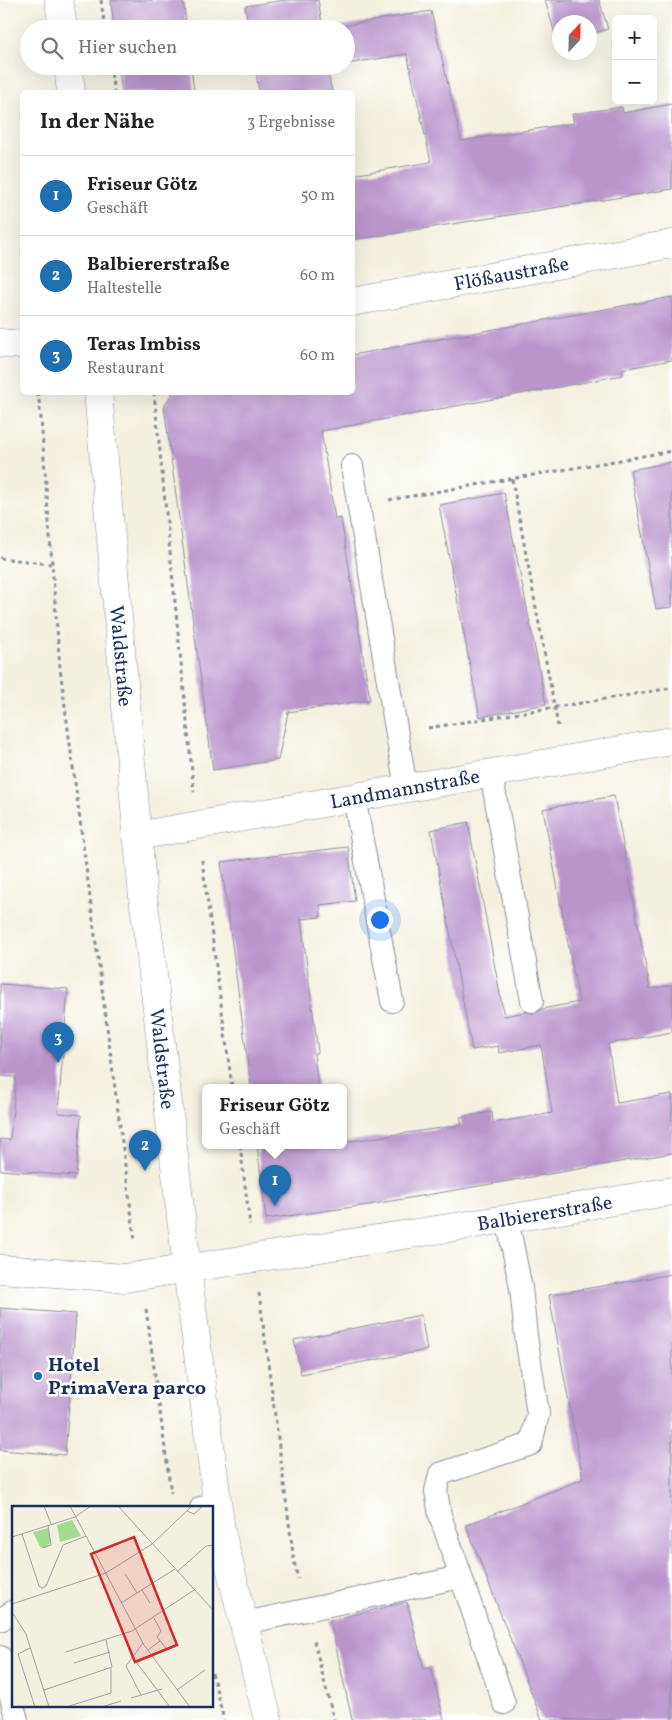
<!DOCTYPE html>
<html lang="de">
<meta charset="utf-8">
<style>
body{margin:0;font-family:Vollkorn,serif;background:#f6f6f6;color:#222}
.controls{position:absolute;right:15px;top:15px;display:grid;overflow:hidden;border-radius:8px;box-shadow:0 5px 20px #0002}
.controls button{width:45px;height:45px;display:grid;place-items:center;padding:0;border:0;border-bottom:1px solid #e0e0e0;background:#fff;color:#222;font:25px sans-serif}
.compass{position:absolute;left:552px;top:15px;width:45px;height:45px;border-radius:50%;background:#fff;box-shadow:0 5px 20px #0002;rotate:22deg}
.you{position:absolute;left:379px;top:919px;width:18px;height:18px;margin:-12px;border:4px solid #fff;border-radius:50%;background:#1a73e8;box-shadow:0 0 0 8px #1a73e833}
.badge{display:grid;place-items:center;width:32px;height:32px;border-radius:50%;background:#1f6fb2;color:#fff;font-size:16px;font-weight:700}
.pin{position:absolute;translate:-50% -41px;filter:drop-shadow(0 1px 2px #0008)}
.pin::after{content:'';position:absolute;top:26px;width:18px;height:15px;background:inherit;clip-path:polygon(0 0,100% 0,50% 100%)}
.popup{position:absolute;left:202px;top:1084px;width:145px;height:65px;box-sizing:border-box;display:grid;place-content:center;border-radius:8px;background:#fff;filter:drop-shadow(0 1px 4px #0005);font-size:16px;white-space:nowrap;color:#767676}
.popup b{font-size:19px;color:#222}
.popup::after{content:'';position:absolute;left:50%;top:100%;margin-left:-10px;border:10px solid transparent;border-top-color:#fff}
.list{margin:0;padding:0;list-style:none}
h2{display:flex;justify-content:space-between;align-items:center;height:65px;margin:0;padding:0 20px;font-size:21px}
h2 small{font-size:16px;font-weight:400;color:#767676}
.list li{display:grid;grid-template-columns:32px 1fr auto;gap:15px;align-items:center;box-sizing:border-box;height:80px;padding:0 20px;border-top:1px solid #e0e0e0}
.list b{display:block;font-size:19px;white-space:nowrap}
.list p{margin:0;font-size:16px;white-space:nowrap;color:#767676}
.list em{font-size:16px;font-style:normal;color:#767676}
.icon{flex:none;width:28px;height:28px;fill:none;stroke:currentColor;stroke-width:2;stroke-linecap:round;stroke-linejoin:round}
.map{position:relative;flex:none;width:672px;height:1720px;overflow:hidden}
.search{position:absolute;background:#fff;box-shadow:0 5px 20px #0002;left:20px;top:20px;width:335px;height:55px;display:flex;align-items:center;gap:12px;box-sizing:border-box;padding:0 18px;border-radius:28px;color:#767676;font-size:19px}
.panel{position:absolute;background:#fff;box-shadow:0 5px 20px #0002;left:20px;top:90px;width:335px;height:305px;border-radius:8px}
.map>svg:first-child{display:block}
.building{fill:#b995cc}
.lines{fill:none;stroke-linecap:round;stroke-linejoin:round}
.lane-casing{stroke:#88909e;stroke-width:24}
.street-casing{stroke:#88909e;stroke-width:29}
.secondary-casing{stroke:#88909e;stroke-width:29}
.path{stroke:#88909e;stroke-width:3;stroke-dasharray:4 4;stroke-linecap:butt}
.lane{stroke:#fff;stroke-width:22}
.street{stroke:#fff;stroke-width:28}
.secondary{stroke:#fff;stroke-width:28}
.poi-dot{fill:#1f6fb2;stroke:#fff;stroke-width:2}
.labels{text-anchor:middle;stroke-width:5;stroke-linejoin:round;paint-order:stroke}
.street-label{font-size:20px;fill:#1b2f5e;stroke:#fff}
.poi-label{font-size:20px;font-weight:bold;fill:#1b2f5e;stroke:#fff;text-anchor:start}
.inset-road{fill:none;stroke:#9da3ab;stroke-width:1}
.view{fill:#d62828;fill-opacity:0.15;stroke:#d62828;stroke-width:2.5}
.inset-edge{fill:none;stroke:#1b2f5e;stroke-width:2.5}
</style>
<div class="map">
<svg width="672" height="1720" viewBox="0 0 672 1720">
<rect width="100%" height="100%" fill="#fff"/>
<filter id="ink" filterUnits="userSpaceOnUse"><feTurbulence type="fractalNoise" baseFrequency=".02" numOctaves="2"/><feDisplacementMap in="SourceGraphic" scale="10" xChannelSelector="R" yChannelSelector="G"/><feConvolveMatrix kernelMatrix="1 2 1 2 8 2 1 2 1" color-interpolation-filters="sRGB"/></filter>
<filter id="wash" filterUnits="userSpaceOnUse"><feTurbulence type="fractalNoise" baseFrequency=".0096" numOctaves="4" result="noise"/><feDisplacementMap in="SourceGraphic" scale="20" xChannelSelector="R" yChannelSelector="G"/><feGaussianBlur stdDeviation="1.12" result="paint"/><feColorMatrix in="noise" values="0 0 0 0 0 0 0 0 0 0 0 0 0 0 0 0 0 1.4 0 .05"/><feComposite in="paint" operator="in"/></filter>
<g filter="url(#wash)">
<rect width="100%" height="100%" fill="#f4f0df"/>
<g id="blocks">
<g class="building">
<path d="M111,0H183L187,29H114Z"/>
<path d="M286,0H318L323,29L431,11L461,141L574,123L572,114L622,107L623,113L672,104V189L352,240V175L431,162L407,54L346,64V29H249L245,6Z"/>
<path d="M545,0H599L608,29L590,34V22H560L558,44Z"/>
<path d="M118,66H191L194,92H122Z"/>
<path d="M255,66H335L327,68L332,92H259Z"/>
<path d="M672,297V360L622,369L623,375L321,431L335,519L341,518L370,700L288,712L278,760L213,770L164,406L173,392H352V355Z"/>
<path d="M672,462V607L656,609L630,470Z"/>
<path d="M504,493L546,704L480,717L439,505Z"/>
<path d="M614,796L650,989L672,985V1032L608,1044L617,1103L672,1094V1153L368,1205L266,1219L257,1145H344V1142L462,1125L460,1117L492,1112L493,1123L552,1113L541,1045L499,1053L498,1046L472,1050L431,830L468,822L504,1016L526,1012L535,1014L542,1009L579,1002L543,809Z"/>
<path d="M348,847L355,901L320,905L321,917L301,919L318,1052L314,1054L318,1087H251L221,862Z"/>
<path d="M0,984L68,989L58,1113L81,1115L76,1176L0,1170V1139L10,1140L16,1077L0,1076Z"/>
<path d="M672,1274V1720H542L466,1525L583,1479L549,1295Z"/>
<path d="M0,1308L76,1314L65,1455L0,1450Z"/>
<path d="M421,1315L427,1350L301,1374L294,1340Z"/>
<path d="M407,1602L424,1669L431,1667L444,1720H352L330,1620Z"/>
</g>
</g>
</g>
<g filter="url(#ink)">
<use href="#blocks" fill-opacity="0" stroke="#88909e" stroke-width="1"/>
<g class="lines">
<defs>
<g id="lane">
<path d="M352,466L406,788"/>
<path d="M491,773L532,1001"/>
<path d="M354,797L392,1001"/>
<path d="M201,1508L218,1504"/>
<path d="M0,1620L14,1611"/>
<path d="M244,1623L461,1577"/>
<path d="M0,1657L17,1720"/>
<path d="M504,1703L440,1515L436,1491L440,1474L531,1444L538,1414L526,1336L521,1288L507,1219"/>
</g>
<g id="street">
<path id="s1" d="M137,836L672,741"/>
<path id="s2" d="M0,1269L125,1278L507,1219L672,1191"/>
</g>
<g id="secondary">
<path d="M59,0L63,29"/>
<path d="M68,66L71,92"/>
<path id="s3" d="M352,302L672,244"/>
<path d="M0,343L22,345"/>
<path id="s4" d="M98,392L143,897L150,948L187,1269L221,1531L268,1720"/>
</g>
</defs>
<use href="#lane" class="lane-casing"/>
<use href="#street" class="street-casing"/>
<use href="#secondary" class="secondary-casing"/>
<g class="path">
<path d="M101,0L105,29"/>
<path d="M28,38L29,48"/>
<path d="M110,66L114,92"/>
<path d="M38,392L41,419L60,668L135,1241"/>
<path d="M154,392L194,792"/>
<path d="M512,479L558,726"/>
<path d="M389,500L672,451"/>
<path d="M0,558L51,564"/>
<path d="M428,728L672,688"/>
<path d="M202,860L232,1087"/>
<path d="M240,1145L250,1225"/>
<path d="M259,1293L294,1561L298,1579"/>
<path d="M146,1309L171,1493"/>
<path d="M314,1641L334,1720"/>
<path d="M212,1673L224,1720"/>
</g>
<use href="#lane" class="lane"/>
<use href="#street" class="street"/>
<use href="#secondary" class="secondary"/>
</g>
</g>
<circle class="poi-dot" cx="38" cy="1376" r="5"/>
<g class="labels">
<g class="street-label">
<text dy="7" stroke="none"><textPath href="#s3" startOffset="162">Flößaustraße</textPath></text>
<text dy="7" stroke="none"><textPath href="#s4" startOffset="265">Waldstraße</textPath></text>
<text dy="7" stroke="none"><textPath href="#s1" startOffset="272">Landmannstraße</textPath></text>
<text dy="7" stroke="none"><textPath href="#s4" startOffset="670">Waldstraße</textPath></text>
<text dy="7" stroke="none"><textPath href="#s2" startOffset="550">Balbiererstraße</textPath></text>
</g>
<g class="poi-label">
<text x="48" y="1371">Hotel<tspan x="48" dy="23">PrimaVera parco</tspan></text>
</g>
</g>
<g transform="translate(12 1506)">
<rect width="201" height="201" fill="#f4f0df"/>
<path d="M60,14L69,30L48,36L45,19ZM36,22L39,36L34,42L28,41L21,26Z" fill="#a2dc8e"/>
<path class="inset-road" d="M32,0L39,18M58,0L132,139L178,201M106,0L202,105M175,5L182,8L191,0M10,28L27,80L30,82L34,80L51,39L74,30M0,31L63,11L79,0M30,42L39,39L36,19M165,66L194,40L202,39M113,68L125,87M130,84L138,97M109,97L163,63M0,98L94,67L140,38L180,0M0,106L14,128L37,201M142,112L149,125L145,131L154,142M18,142L6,148L23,201M136,144L148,135M54,146L120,125L182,84M119,149L158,201M62,157L98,146M32,184L100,161L94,134M165,184L193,164M129,189L114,160L131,137M119,192L150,183M54,201L99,187V162M90,201L109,195"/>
<path class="view" d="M122,31L165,139L123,156L79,48Z"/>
<rect width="201" height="201" class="inset-edge"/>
</g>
</svg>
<div class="controls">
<button>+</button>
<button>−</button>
</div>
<svg class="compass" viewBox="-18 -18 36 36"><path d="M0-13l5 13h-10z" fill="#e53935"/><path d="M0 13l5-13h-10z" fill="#767676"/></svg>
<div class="you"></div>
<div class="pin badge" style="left:275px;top:1206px">1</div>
<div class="popup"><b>Friseur Götz</b>Geschäft</div>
<div class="pin badge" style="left:145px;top:1171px">2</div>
<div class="pin badge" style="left:58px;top:1063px">3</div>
<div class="search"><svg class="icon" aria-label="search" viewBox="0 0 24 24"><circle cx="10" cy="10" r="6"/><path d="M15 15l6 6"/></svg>Hier suchen</div>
<section class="panel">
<h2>In der Nähe<small>3 Ergebnisse</small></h2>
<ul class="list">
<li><span class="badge">1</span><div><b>Friseur Götz</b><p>Geschäft</p></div><em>50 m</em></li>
<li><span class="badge">2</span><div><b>Balbiererstraße</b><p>Haltestelle</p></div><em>60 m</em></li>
<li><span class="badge">3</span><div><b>Teras Imbiss</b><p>Restaurant</p></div><em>60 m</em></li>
</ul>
</section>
</div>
